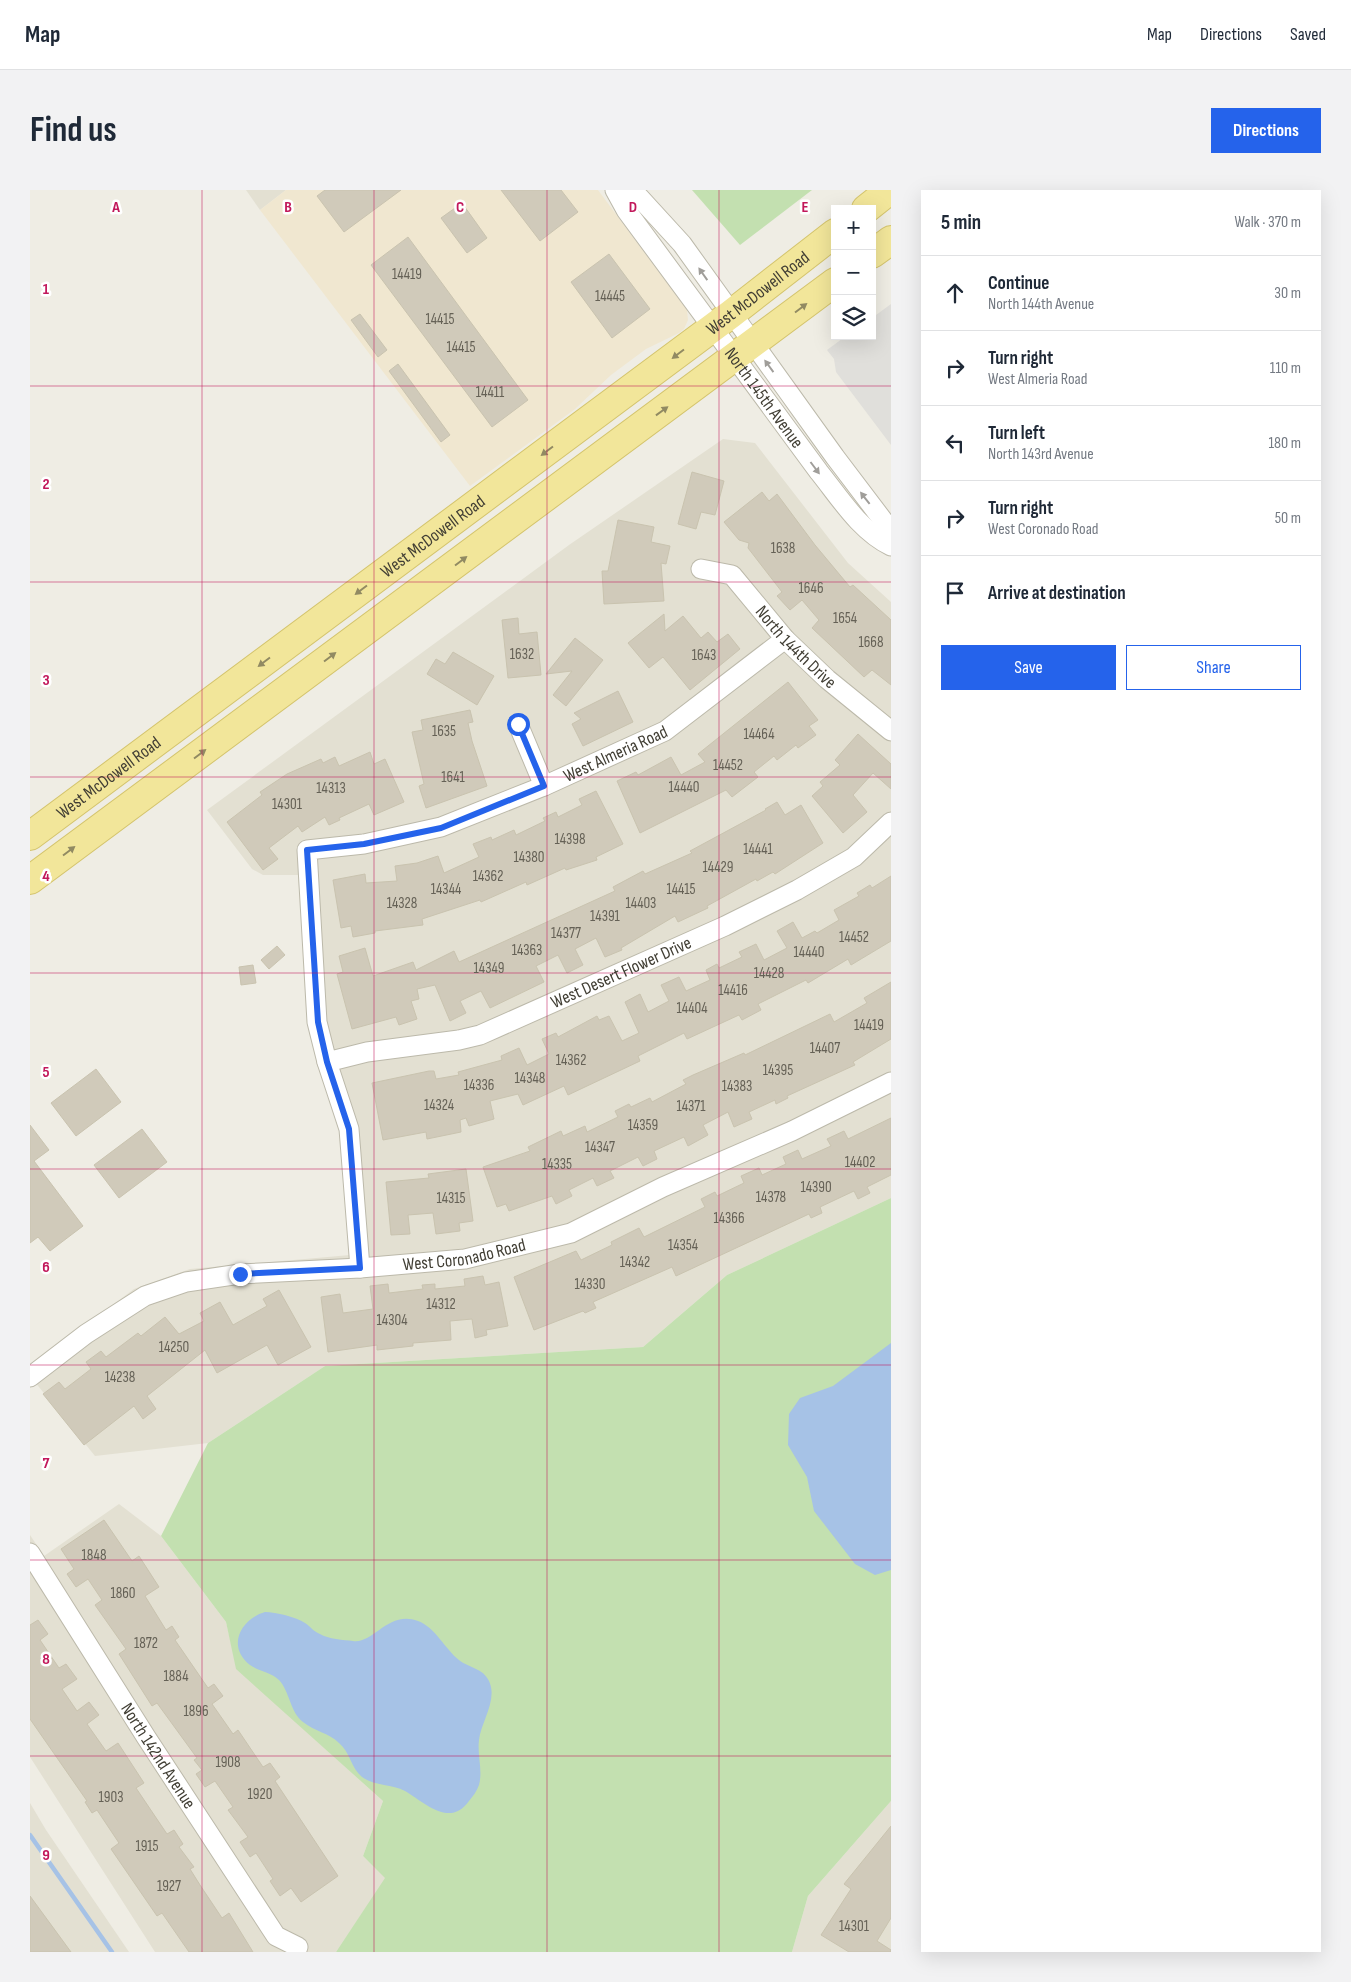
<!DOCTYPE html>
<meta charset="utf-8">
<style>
body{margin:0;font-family:"Sofia Sans Condensed",sans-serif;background:#f2f2f3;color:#1f2937}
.controls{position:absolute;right:15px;top:15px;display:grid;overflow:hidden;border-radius:0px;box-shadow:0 5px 20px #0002}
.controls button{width:45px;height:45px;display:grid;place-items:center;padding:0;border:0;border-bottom:1px solid #e0e1e3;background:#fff;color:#1f2937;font:25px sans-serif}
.stop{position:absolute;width:15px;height:15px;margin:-11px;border:4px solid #2563eb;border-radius:50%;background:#fff}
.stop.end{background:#2563eb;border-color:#fff;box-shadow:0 1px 5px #0008}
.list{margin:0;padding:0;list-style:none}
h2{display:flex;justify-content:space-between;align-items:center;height:65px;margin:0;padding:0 20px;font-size:21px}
h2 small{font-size:16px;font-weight:400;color:#747a83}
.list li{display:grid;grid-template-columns:32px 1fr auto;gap:15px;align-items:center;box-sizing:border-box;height:75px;padding:0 20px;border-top:1px solid #e0e1e3}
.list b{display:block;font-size:19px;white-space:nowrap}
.list p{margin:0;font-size:16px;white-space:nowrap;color:#747a83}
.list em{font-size:16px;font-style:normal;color:#747a83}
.actions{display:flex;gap:10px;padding:15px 20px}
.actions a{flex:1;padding:11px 0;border:1px solid #2563eb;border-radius:0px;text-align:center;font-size:18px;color:#2563eb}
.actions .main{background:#2563eb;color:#fff}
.icon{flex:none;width:28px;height:28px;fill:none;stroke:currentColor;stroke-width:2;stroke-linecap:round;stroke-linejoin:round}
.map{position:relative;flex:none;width:861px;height:1762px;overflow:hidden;border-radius:0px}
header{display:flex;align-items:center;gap:30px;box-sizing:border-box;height:70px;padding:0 25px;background:#fff;border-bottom:1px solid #e0e1e3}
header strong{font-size:24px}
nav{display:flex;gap:28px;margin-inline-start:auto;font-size:18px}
.intro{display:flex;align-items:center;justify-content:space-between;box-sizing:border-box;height:120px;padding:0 30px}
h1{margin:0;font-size:35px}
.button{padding:12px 22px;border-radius:0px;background:#2563eb;color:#fff;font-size:18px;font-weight:700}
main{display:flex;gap:30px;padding:0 30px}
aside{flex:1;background:#fff;border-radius:0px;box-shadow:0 5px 20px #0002}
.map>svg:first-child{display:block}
.residential{fill:#e3e0d2}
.commercial{fill:#f0e7d0}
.green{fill:#c3e0b0}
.parking{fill:#e0dfdb}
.water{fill:#a6c2e6}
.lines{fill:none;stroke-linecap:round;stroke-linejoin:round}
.stream{stroke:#a6c2e6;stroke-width:4.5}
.building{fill:#d0caba;stroke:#c9c3af}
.street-casing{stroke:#bcb9aa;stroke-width:21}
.primary-casing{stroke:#d4c46d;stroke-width:30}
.street{stroke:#fff;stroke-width:19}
.primary{stroke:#f2e69a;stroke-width:28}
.oneway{fill:#a09e9a}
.oneway2{fill:#918a62}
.route{stroke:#2563eb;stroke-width:6}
.grid{fill:none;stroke:#c2185b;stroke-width:1;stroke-opacity:0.55}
.labels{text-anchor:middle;stroke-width:5;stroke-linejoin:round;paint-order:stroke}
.number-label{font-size:15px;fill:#656156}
.street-label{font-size:18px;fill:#413e34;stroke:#fff}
.grid-label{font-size:16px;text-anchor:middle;font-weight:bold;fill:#c2185b;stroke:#fff;stroke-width:5;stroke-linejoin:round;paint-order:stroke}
</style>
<header>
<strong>Map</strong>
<nav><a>Map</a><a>Directions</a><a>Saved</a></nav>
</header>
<div class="intro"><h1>Find us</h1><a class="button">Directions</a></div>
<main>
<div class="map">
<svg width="861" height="1762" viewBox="0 0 861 1762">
<rect width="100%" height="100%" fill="#efede4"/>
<g class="residential">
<path d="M216,0H256L230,20Z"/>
<path d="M693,249L725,253L818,373L861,412V1008L697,1085L613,1157L295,1176L178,1253L65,1266L0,1186V1177L104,1099L160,1079L320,1065L312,945L280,837L268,685H233L222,679L177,620L539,355Z"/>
<path d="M89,1314L131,1346L196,1432L207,1479L353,1611L333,1666L356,1688L306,1762H125L0,1567V1345L14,1366Z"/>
<path d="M861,1611V1762H762L778,1706Z"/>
<path d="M0,1613L16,1640L99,1762H0Z"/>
</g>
<path class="commercial" d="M256,0H568L649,109L657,120L658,130L654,139L649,143L616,159L581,185L545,219L440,296L230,20Z"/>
<g class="green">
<path d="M662,0H782L710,55Z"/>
<path d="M861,1008V1611L778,1706L762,1762H306L355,1688L333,1666L353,1611L206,1479L196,1432L131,1346L178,1253L295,1176L613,1157L697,1085Z"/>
</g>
<path class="parking" d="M861,114V255L806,182L804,169L797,160L816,146H842V128Z"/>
<g class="water">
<path d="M861,1153V1380L845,1385L825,1374L784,1321L777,1287L758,1255L759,1224L770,1208L803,1196Z"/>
<path d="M235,1422C246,1422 266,1427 275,1433C280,1436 284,1442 290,1444C298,1449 314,1450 323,1451C344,1454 358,1420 388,1431C405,1437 415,1459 429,1470C439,1478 453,1478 459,1491C468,1510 451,1532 449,1550C447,1565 453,1580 449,1595C447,1601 443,1606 439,1611C420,1638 395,1613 375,1601C362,1594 344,1596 332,1587C321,1578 320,1562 309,1553C299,1543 284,1541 273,1532C260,1522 260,1502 249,1490C241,1482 228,1481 220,1475C196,1456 211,1429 235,1422Z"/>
</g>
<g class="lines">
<path class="stream" d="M0,1645L82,1762"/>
</g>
<g class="building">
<path d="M295,0H371L314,42L287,6Z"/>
<path d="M471,0H531L548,22L510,51Z"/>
<path d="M432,13L457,48L437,63L411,28Z"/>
<path d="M378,47L498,210L462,237L341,75Z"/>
<path d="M579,64L620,119L582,148L541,92Z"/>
<path d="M330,124L357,160L348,167L321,130Z"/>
<path d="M368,174L420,245L411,252L359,181Z"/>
<path d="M662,282L694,291L685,325L671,322L666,339L648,334Z"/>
<path d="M732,302L739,311L747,304L785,355L820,397L823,395L861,430V495L842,480L834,487L782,438L789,430L772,410L760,420L747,406L752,402L718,358L719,353L709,350L694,332Z"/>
<path d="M588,330L624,337L621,352L640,356L636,374L631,373L634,411L574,414L572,381H578Z"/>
<path d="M634,424L635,441L653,426L671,448L678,442L687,452L698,444L710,459L660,500L633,467L619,478L598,453Z"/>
<path d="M488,428L489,444L507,442L511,485L478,488L472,430Z"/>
<path d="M545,448L573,470L536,516L523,505L542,481L516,484Z"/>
<path d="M423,462L464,486L447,515L397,484L406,469L415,474Z"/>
<path d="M758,492L788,530L779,536L786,545L768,558L766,555L747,570L744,566L724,582L728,587L702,607L696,600L610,643L587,591L606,582L608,585L641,567L651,585L675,572L668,564Z"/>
<path d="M588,501L603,532L553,556L542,534L551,529L544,523Z"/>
<path d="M440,520L443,532L438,533L442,551L457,596L396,618L389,596L394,594L382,542L393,540L391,530Z"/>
<path d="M828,544L861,574V599L843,583L823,605L837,622L813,643L782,606L793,596L790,592L810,575L805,570Z"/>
<path d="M340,562L344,574L355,569L374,612L344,625L339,614L309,628L310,630L299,635L295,627L272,642L268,636L239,658L248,669L233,680L197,632L232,605L230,602L257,584L291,569L293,573L305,567L309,576Z"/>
<path d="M566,601L593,654L566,667L567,670L536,680L535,678L497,695L496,692L451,712L450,710L392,729L393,735L345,741V743L323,747L321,736L311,738L303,690L335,684L336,693L367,691L365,676L387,673L408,666L414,683L449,667L443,654L461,647L462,650L484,640L486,645L515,631L513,628L526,622L528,627L552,615L549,609Z"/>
<path d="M747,612L755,625L771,615L793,653L745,684L743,682L727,691L726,689L677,716L678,718L648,732L645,726L591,758L592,760L575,767L566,748L545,759L553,775L537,783L528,765L506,776L514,792L460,818L451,801L430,811L436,823L420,831L405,795L387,799L389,809L381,811L387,829L369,835L366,827L322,839L307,784L313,782L309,766L335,758L343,786L383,772L386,780L424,761L429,772L585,701L583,697L613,681L615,684L662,663L660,661L736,620L735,619Z"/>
<path d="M861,686V751L821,775L818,769L778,793L776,790L728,814L731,820L712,830L709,825L657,849L654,843L608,866L610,871L538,905L534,896L493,915L488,904L460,911L464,929L439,936L436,928L430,930L431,942L397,949L396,942L353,950L342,893L399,881H404L406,889L429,885L428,882L472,870L471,866L489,858L497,875L519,864L512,849L526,843L528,847L567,826L569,830L579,826L592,851L609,843L595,812L610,804L618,822L639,811L631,795L649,787L656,801L680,790L676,780L687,774L689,778L712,767L709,762L726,754L734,770L757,758L747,741L763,732L772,748L785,741L787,743L809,730L804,720L829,706L827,703L840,695L842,698Z"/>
<path d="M247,756L255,765L239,779L231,770Z"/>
<path d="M223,775L226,793L211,795L209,777Z"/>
<path d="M861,792V849L823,872L825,875L757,906L758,908L746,914L745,910L719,922L722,929L704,937L698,922L673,935L678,945L658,956L654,947L624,961L627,969L613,976L608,967L580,981L584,988L567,996L563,988L539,1000L542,1006L526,1014L522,1006L479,1021L476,1014L467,1017L453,977L500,961L498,957L531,941L533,946L555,936L557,942L588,927L585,921L599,914L601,917L620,908L622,912L656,894L653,890L663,885L714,863L715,865L800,824L804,832L837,813L834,808Z"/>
<path d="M66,879L91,912L46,946L21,913Z"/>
<path d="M861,928V985L837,997L840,1003L828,1009L824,1001L790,1017L792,1023L781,1028L779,1024L646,1086L642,1077L563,1112L566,1118L555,1123L553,1121L504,1140L484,1087L546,1061L551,1070L582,1055L581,1052L609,1038L614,1047L675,1017L671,1009L685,1002L687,1006L714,993L711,986L729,978L732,985L756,974L753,967L768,960L772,969L801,956L797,949L814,941L818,949Z"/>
<path d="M0,935L19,960L4,971L53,1036L20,1061L8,1047L0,1053Z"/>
<path d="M112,939L137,972L89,1008L64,975Z"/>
<path d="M436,979L443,1031L429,1033L430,1041L406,1044L403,1023L378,1025L380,1044L361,1045L356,992L399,988L398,984Z"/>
<path d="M453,1086L455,1095L469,1092L478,1136L456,1140L457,1145L445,1148L442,1129L420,1131L421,1150L383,1153V1156L347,1160V1155L298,1162L291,1107L310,1104L313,1123L343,1119L340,1096L358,1094L359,1103L393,1099L392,1095L405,1094V1099L435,1096L434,1089Z"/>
<path d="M249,1100L281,1157L248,1175L237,1155L187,1183L175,1160L117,1206L126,1219L113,1229L104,1216L54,1255L13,1204L29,1192L35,1199L61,1179L56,1172L71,1161L76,1167L108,1143L111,1146L135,1127L149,1144L174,1131L170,1123L190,1112L203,1135L237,1116L233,1109Z"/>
<path d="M74,1330L102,1371L109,1366L129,1397L115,1406L136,1440L142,1436L149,1447L145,1450L178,1498L184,1494L193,1506L182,1514L203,1544L208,1540L233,1577L240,1573L250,1587L245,1591L308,1686L271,1712L261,1698L250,1706L240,1691L243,1689L226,1663L220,1667L210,1652L218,1647L198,1620L203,1617L185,1591L175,1597L166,1584L172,1580L164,1570L167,1568L127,1513L122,1516L89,1464L96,1459L65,1415L72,1410L58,1389L46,1397L37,1384L44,1379L31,1359Z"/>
<path d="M8,1430L18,1444L10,1450L29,1478L36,1474L47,1489L32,1499L47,1521L59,1512L69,1525L57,1534L76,1561L88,1553L114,1593L106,1598L137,1644L144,1640L153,1654L149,1657L164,1677L160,1679L170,1695L192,1728L199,1723L223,1762H159L132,1723L127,1726L81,1659L89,1653L67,1620L62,1623L55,1612L57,1611L0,1529V1435Z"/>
<path d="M861,1636V1728L847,1751L861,1760V1762H819L791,1745L821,1699L814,1694Z"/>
<path d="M0,1706L41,1762H0Z"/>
</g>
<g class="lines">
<defs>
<g id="street">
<path id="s1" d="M585,0L596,20L789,282C810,308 830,341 861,356"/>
<path d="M600,0L609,7L652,54L805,267L855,333L861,348"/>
<path id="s2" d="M671,379L702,385L755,449L797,489L861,541"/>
<path d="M488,534L514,596"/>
<path id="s3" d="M297,872L337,862L429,850L450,845L695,736L767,700L824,667L861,632"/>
<path id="s4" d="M330,1078L319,939L297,872L287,832L277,660L334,654L411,637L514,596L635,541L755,449"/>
<path id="s5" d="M0,1187L56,1144L115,1106L156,1092L210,1084L330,1078L435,1069L541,1043L633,997L762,941L861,892"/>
<path id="s6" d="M0,1363L116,1547L246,1746L268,1757"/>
</g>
<g id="primary">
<path d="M836,19L860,0"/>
<path d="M842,64L861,50"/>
<path id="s7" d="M0,646L701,124L805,43"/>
<path d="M0,690L805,92"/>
</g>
</defs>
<use href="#street" class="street-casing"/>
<use href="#primary" class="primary-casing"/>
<use href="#street" class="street"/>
<use href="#primary" class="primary"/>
</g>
<defs><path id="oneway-solid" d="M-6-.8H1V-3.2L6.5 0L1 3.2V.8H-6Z" transform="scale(1.25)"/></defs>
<g class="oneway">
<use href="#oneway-solid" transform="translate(673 84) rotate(-125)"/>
<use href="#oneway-solid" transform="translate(739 176) rotate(-126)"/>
<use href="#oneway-solid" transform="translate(785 278) rotate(53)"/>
<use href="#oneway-solid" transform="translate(835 308) rotate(-128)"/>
</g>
<g class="oneway2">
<use href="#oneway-solid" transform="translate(771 118) rotate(-37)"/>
<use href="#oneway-solid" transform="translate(648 164) rotate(143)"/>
<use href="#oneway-solid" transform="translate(632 221) rotate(-36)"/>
<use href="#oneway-solid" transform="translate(517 261) rotate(143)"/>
<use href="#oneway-solid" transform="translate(431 371) rotate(-37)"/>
<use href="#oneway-solid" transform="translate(331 400) rotate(143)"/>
<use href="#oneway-solid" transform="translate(300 467) rotate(-37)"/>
<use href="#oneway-solid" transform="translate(234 472) rotate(143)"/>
<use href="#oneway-solid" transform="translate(170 564) rotate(-37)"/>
<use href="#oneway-solid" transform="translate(39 661) rotate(-37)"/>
</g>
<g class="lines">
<path class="route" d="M210,1084L330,1078L319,939L297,872L288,832L277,660L334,654L411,638L514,596L488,534"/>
</g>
<path class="grid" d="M172,0V1762M344,0V1762M517,0V1762M689,0V1762M0,196H861M0,392H861M0,587H861M0,783H861M0,979H861M0,1175H861M0,1370H861M0,1566H861"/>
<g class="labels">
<g class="number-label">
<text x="377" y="89">14419</text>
<text x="580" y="111">14445</text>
<text x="410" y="134">14415</text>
<text x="431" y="162">14415</text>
<text x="460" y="207">14411</text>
<text x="753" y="363">1638</text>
<text x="781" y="403">1646</text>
<text x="815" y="433">1654</text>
<text x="841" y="457">1668</text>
<text x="492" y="469">1632</text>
<text x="674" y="470">1643</text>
<text x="414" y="546">1635</text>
<text x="729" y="549">14464</text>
<text x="698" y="580">14452</text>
<text x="423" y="592">1641</text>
<text x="654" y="602">14440</text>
<text x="301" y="603">14313</text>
<text x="257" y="619">14301</text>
<text x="540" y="654">14398</text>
<text x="728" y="664">14441</text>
<text x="499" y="672">14380</text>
<text x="688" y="682">14429</text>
<text x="458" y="691">14362</text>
<text x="416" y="704">14344</text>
<text x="651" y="704">14415</text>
<text x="372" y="718">14328</text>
<text x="611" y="718">14403</text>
<text x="575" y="731">14391</text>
<text x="536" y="748">14377</text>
<text x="824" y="752">14452</text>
<text x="497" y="765">14363</text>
<text x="779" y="767">14440</text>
<text x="459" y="783">14349</text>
<text x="739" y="788">14428</text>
<text x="703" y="805">14416</text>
<text x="662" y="823">14404</text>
<text x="839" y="840">14419</text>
<text x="795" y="863">14407</text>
<text x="541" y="875">14362</text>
<text x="748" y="885">14395</text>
<text x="500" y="893">14348</text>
<text x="449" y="900">14336</text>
<text x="707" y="901">14383</text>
<text x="409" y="920">14324</text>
<text x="661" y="921">14371</text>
<text x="613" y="940">14359</text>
<text x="570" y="962">14347</text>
<text x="830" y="977">14402</text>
<text x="527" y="979">14335</text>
<text x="786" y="1002">14390</text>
<text x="741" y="1012">14378</text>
<text x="421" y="1013">14315</text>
<text x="699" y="1033">14366</text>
<text x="653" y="1060">14354</text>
<text x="605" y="1077">14342</text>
<text x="560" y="1099">14330</text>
<text x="411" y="1119">14312</text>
<text x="362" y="1135">14304</text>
<text x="144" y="1162">14250</text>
<text x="90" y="1192">14238</text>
<text x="64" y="1370">1848</text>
<text x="93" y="1408">1860</text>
<text x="116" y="1458">1872</text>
<text x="146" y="1491">1884</text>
<text x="166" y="1526">1896</text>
<text x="198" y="1577">1908</text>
<text x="230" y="1609">1920</text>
<text x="81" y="1612">1903</text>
<text x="117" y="1661">1915</text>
<text x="139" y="1701">1927</text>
<text x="824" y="1741">14301</text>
</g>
<g class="street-label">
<text dy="6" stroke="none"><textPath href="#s7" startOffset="908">West McDowell Road</textPath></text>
<text dy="6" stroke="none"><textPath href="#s1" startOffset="256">North 145th Avenue</textPath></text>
<text dy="6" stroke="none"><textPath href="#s7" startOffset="502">West McDowell Road</textPath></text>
<text dy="6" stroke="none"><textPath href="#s2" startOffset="128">North 144th Drive</textPath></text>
<text dy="6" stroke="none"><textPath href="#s4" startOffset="749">West Almeria Road</textPath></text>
<text dy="6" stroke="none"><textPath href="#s7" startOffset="98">West McDowell Road</textPath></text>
<text dy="6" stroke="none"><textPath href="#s3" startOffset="310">West Desert Flower Drive</textPath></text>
<text dy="6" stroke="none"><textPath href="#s5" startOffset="464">West Coronado Road</textPath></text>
<text dy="6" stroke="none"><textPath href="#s6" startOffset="240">North 142nd Avenue</textPath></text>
</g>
</g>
<g class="grid-label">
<text x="86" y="22">A</text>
<text x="258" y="22">B</text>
<text x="430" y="22">C</text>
<text x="603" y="22">D</text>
<text x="775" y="22">E</text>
<text x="16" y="104">1</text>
<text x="16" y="299">2</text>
<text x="16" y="495">3</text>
<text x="16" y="691">4</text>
<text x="16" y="887">5</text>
<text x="16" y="1082">6</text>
<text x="16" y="1278">7</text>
<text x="16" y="1474">8</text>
<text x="16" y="1670">9</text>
</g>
</svg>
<div class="controls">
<button>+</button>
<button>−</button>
<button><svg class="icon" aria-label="layers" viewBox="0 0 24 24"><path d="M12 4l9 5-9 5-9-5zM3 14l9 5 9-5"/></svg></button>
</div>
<div class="stop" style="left:488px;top:534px"></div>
<div class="stop end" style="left:210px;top:1084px"></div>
</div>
<aside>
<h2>5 min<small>Walk · 370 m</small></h2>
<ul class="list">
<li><svg class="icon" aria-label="ahead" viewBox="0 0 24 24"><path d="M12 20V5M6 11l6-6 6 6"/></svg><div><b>Continue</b><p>North 144th Avenue</p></div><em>30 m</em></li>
<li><svg class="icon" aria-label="right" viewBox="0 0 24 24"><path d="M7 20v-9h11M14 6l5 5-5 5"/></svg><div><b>Turn right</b><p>West Almeria Road</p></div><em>110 m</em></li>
<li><svg class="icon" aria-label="left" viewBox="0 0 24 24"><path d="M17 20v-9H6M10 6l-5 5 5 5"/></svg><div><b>Turn left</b><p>North 143rd Avenue</p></div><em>180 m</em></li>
<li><svg class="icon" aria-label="right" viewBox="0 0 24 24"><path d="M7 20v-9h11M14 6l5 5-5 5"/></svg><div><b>Turn right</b><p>West Coronado Road</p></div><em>50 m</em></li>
<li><svg class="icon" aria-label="arrive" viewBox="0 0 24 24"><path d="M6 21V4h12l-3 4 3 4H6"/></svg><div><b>Arrive at destination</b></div></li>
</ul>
<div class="actions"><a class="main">Save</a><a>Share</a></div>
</aside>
</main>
